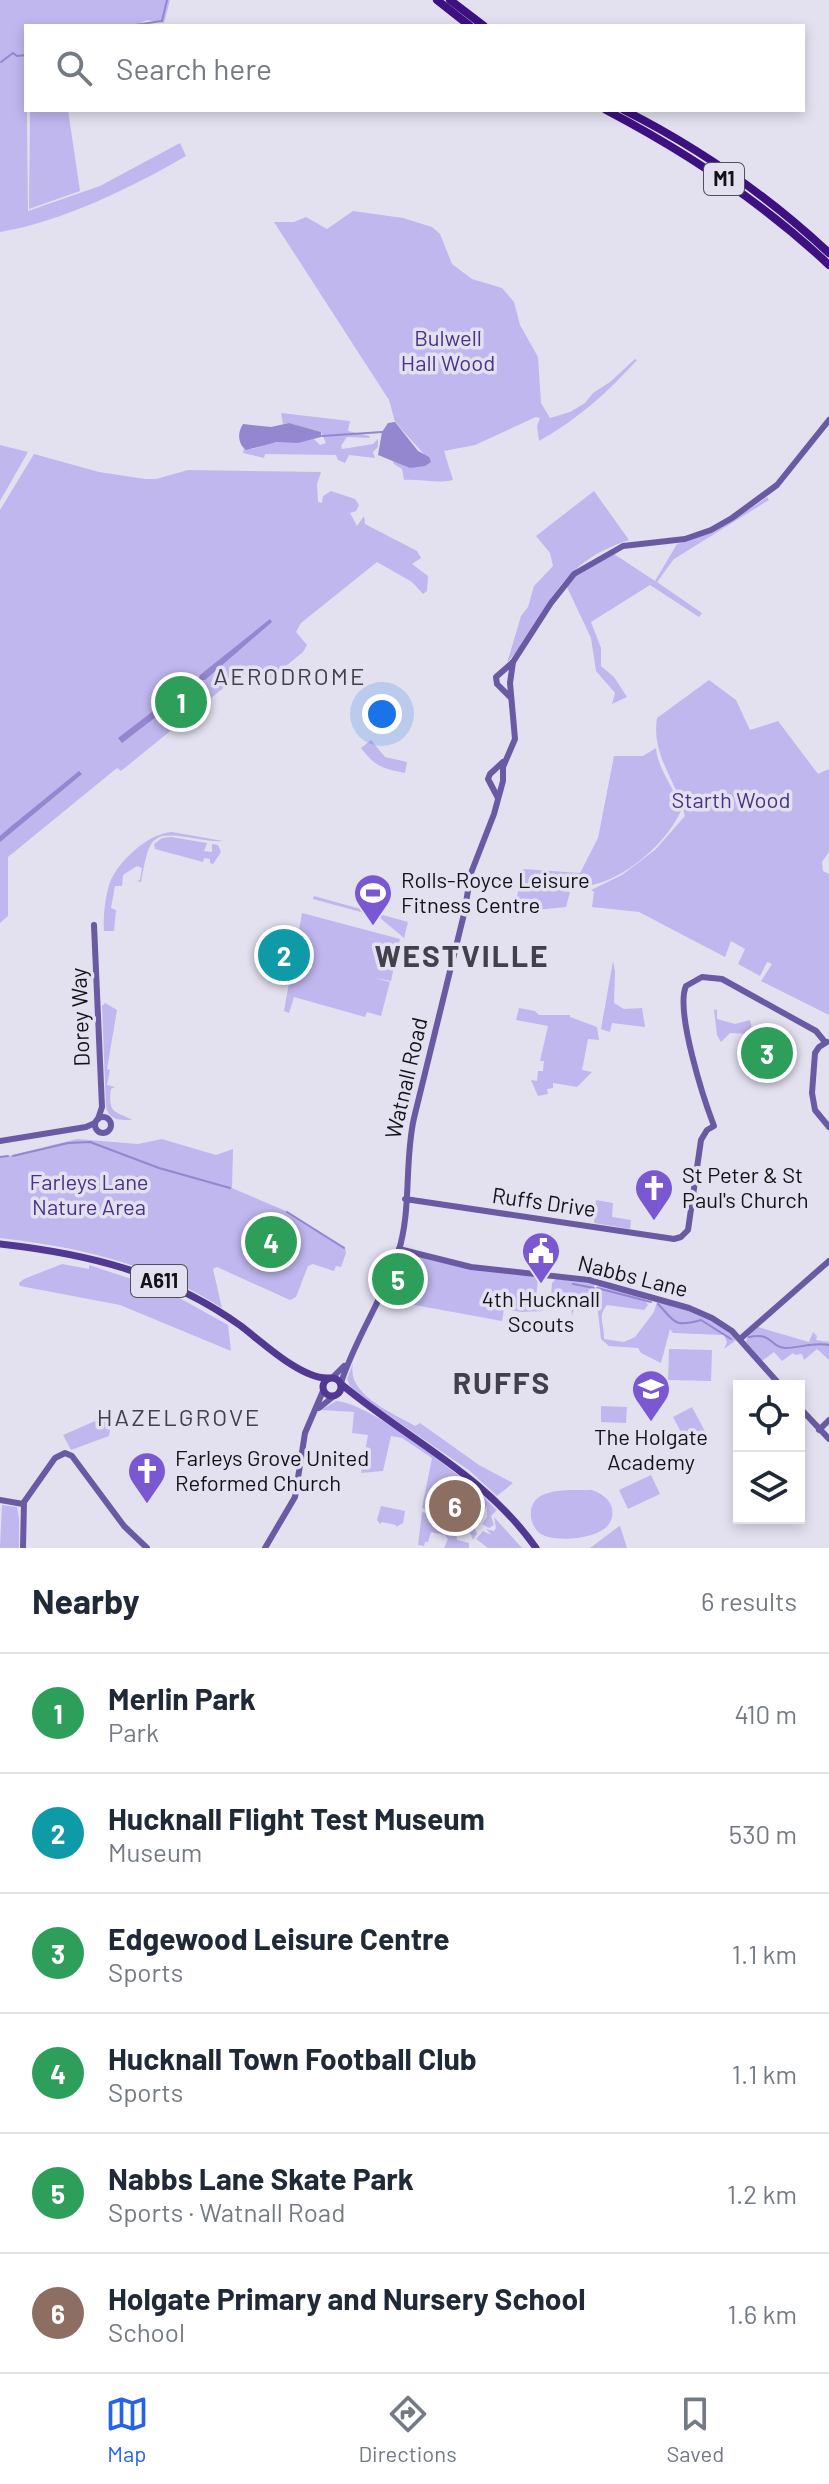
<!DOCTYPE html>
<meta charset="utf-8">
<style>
body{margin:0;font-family:Barlow,sans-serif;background:#f2f2f3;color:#1f2937}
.controls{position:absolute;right:24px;bottom:24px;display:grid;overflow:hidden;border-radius:0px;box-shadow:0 4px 12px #0003}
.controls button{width:72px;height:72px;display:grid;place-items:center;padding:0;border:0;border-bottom:2px solid #e0e1e3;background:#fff;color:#1f2937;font:40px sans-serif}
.you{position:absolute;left:382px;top:714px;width:28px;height:28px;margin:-20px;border:6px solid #fff;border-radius:50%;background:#1a73e8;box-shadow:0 0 0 12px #1a73e833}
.badge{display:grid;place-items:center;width:52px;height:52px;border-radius:50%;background:#2563eb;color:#fff;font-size:26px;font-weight:700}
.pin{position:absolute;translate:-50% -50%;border:4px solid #fff;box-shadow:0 2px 8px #0006}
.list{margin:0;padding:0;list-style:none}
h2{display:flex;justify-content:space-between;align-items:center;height:104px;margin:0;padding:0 32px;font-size:34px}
h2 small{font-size:26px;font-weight:400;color:#747a83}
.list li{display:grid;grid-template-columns:52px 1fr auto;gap:24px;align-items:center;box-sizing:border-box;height:120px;padding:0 32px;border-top:2px solid #e0e1e3}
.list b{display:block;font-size:30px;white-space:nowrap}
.list p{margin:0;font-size:26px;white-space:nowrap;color:#747a83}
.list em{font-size:26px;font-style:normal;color:#747a83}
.icon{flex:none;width:44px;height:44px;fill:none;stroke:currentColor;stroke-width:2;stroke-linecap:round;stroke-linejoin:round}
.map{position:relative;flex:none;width:829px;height:1548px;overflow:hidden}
.search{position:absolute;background:#fff;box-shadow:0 4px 12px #0003;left:24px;right:24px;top:24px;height:88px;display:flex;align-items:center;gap:20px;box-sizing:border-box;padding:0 28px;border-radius:0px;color:#747a83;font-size:30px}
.sheet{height:824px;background:#fff}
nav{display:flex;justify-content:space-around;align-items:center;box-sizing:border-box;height:112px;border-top:2px solid #e0e1e3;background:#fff;font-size:22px;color:#747a83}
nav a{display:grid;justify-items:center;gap:4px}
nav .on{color:#2563eb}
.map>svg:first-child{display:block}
.green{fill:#c0b7ef}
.water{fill:#9486cf}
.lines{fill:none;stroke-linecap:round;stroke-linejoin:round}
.stream{stroke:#9486cf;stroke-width:2}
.secondary{stroke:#6a5aa4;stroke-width:6}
.primary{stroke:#513892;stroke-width:7}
.highway{stroke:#3d1181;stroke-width:8}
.labels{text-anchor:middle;stroke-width:7;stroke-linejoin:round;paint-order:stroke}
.shield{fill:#e3e1f0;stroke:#515058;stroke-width:2}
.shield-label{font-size:20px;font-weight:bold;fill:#131217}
.park-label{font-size:22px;fill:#4b3288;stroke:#e3e1f0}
.poi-label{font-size:22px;fill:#131217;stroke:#e3e1f0;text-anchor:start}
.street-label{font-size:22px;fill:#131217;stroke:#e3e1f0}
.neighbourhood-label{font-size:24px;letter-spacing:2px;fill:#42404c;stroke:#e3e1f0}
.district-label{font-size:30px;font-weight:bold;letter-spacing:2px;fill:#42404c;stroke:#e3e1f0}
</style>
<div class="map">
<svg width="829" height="1548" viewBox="0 0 829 1548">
<rect width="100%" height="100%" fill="#e3e1f0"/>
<g class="green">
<path d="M0,0H170L164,23L147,20L133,26H26L28,211L100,186L180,143L186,156C133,187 61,222 0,232Z"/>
<path d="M30,110H68L80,191L29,209Z"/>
<path d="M353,211L403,218L432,227L440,234L452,264L472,279L502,288L514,302L520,325L538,357L541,403L550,418L570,412L585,403L593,393L610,382L635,359L637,360C608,392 577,420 539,441L537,426L540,418L536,417L475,445L444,451L453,480C436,484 422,479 404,480L402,469L394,464L391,458L410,468L431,462L395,422L389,400L274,222H294L306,217L327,229Z"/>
<path d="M281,413L350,421L348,431L370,436L369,438L347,437L341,446L342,449L373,444L378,439V447L373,452L375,458L349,455L345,463L338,460L336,455L265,454L264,458L243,453L244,448C253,451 259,446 268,444C283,440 299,443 314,439L320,445L326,443L321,432L289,423L283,424Z"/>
<path d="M0,445L28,452L0,501Z"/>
<path d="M34,454L99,472L145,479H156L188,470L321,472L317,484L318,502L322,503L323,496L331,491L355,499L359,505L356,511L350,513L357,526L364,516L365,524L417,551L421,558L412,564L428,576L427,591L423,594L412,582L377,562L301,623L296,632L307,645L303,652L258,689L243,672L121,771L117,768L8,857V916L0,923V510Z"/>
<path d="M594,491L629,540C551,566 554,610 507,663L521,616L528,607L534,586L553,566L550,553L536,536Z"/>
<path d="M767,497L769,500L674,559L657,582L702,613L699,617L650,585L591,622L601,648V666L614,677L627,697L612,704L615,693L596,671L591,638L566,585L573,578L614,554L655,581L677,544C711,535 738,518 767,497Z"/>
<path d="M709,680L736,700L750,730L778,721L818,774L829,769V852L822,862L823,871L829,874V1015L761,981L772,964L767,962L760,976L738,964L745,949L731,941L725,957L639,912L592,907L594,892L591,890L622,875L655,850L685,816C677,781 651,756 657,718Z"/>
<path d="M371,740L385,757L407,762L405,773C381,768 376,767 361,748Z"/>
<path d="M656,748C658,771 676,789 681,811C663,849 615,888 574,887L573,882L566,880L563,890L570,892L566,907L536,910L515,906L523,869L580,873L598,838L614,756H643Z"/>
<path d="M172,832L223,841C215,842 207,840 198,839C149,830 150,837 141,882L137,881L140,880L142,868L137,866L123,875L122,886H115L111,908L116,910L114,931H104C103,917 105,899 109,885C116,863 148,833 172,832Z"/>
<path d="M171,837L207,843L204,851L212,852V844L218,845L221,852L213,864L210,863V859L204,858L203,862L155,849L154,844L162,838Z"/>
<path d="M314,896L408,922L404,938L379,917L313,899Z"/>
<path d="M302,913L400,939L391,981L375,978L390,982L381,1016L367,1012L365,1017L294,997L289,1013L284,1011L290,977L284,976L286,965L293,964Z"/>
<path d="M613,961L615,971L614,1003L624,1009L642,1008L645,1027L612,1023L610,1032L601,1029Z"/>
<path d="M105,1003L117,1010L107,1069L110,1070L107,1085L115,1087L111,1089C107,1115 117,1111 132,1120C120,1120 110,1121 106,1107L102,1006Z"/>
<path d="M519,1008L535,1011L539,1015H570V1017L597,1027L599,1040L588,1039L582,1070L592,1072L577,1087L553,1083V1088L547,1089L548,1094L538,1096L531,1080L537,1081L538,1071H543L544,1061H540L548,1026L516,1020Z"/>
<path d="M714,1009L717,1010V1019L735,1024L750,1020L753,1034L730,1033L721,1042L717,1035Z"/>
<path d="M77,1139L138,1144L162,1139L216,1155L233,1149L232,1188L288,1212L345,1247L346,1253L341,1267L336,1266L334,1271L313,1264L308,1266L296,1297L290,1300L217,1267L213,1269L222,1308C154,1264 79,1247 0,1238V1158Z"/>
<path d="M596,1200L613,1203L612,1217L631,1220L630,1229L594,1223Z"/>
<path d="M408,1254L538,1277L536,1300L545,1301L543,1311L521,1312L504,1309L502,1321L382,1299L402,1260Z"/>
<path d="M62,1264L89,1269V1265L165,1290L228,1325L231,1351L120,1305L20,1286L19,1283L24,1279Z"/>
<path d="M556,1279L594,1284V1310L574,1309L572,1316L571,1303L562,1302L550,1308L552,1283Z"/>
<path d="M598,1285L644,1298L648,1305L644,1310L607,1305C597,1316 605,1326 604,1339L624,1342L635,1337L654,1312L657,1302C684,1307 719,1317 736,1340L724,1349L727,1342L724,1335L673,1333L670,1329L661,1363L641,1353L638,1348L609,1346L601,1339L597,1304Z"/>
<path d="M758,1327L809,1342L813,1332L817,1336L816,1340L829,1342V1360L817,1349L804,1360L802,1354L795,1355L793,1353L782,1361L774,1352L762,1361L746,1342L747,1337Z"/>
<path d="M669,1349L712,1350L711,1381L668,1380Z"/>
<path d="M353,1363C346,1395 392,1412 415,1426L420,1423L479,1465L513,1483L497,1496L470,1471L360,1396L350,1386L347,1379Z"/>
<path d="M336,1401C373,1403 469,1482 497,1510L491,1516L494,1525L489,1528L482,1524L487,1517V1506L480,1517L477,1516L480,1513L478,1509L470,1512V1518L422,1508L432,1458L402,1438L391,1436L383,1471L361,1473L368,1435L352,1433L354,1412L321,1410Z"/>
<path d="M601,1406L627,1407L626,1423L601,1422Z"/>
<path d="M692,1407L708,1437L689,1447L673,1417Z"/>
<path d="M102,1418L111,1421L109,1436L71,1450L63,1435Z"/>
<path d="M651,1475L660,1494L628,1509L619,1490Z"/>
<path d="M592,1490C604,1494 615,1503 612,1517C608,1539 562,1542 545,1536C537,1533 532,1525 531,1517C528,1485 572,1491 592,1490Z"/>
<path d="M2,1505L17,1507L19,1518V1548H0Z"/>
<path d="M381,1506L405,1511L403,1523L396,1527V1525L382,1522L380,1524L377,1520Z"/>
<path d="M422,1512L473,1524L477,1534L473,1540L467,1524L461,1532L456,1531L457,1540L469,1543V1548H444L448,1539L445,1535L431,1532L428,1542H425L424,1546L418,1545Z"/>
<path d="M494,1517L522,1548H488L476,1539L483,1531L492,1535L486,1529L494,1531L496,1528Z"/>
<path d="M620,1526L627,1548H590L618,1527Z"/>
</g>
<g class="water">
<path d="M395,422L418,451L429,457L431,462L425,466L410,468L378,455L382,432L388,423Z"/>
<path d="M289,423L321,432V437L298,443L277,442L246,450C238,444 237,433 243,424L271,427Z"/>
<path d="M270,619L272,622L205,680H198L200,675Z"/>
<path d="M191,682H195V687L122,743L118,738Z"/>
<path d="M79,771L82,774L0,842V836L9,828Z"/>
</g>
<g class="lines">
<g class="stream">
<path d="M128,26L162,21L167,0"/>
<path d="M1,62L13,53L17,56L26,55"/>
<path d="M322,436L382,432"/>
<path d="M13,1156L68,1143L90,1142L159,1168L230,1188"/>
<path d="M0,1157L8,1156"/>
<path d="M287,1212L344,1248"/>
<path d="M573,1284L594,1288"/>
<path d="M597,1288L651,1302"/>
<path d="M658,1304C675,1321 672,1328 701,1320L731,1339"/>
<path d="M749,1337C773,1332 770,1347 785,1348C799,1348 814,1342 829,1345"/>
</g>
<g class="secondary">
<path d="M511,698L497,684L496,677L513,662L551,603L574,574L623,546L685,539L711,530L732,518L777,485L829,420"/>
<path d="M498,798L488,779L490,774L503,762"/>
<path d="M94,925L102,1107L98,1119"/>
<path d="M827,1042L819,1047L815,1053L812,1093L815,1110L829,1127"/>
<circle cx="103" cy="1125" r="8"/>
<path d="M0,1141L86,1127L95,1123"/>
<path d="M405,1199L674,1239L681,1237L688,1230L701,1140L707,1130L714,1126C704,1100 675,1011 686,986L702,977L722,979L816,1031L825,1042"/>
<path d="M399,1249L471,1267L589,1280L689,1308L712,1318L732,1331L781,1386"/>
<path d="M740,1339L829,1261"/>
<path d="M332,1378L344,1366"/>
<path d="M341,1383C355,1338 384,1298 398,1253C412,1210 404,1162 414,1118L464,914L471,873L494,814L503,781V767L515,739L510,683L513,662"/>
<path d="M799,1407L829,1439"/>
<path d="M319,1408L334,1396"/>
<path d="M819,1430L829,1420"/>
<path d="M0,1500L23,1504"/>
<path d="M23,1548L24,1502L55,1458L65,1453L72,1456L124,1526L147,1548"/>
<path d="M265,1548L295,1497L305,1433L323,1391"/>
</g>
<g class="primary">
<path d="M0,1244C89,1254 167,1273 241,1326C262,1342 302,1380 329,1378"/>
<circle cx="332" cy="1387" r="9"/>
<path d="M341,1384C408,1440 484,1474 536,1548"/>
</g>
<g class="highway">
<path d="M437,0L470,26"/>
<path d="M450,0L484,26"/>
<path d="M606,110C688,153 762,202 829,265"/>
<path d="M624,110C699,148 768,196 829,253"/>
</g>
</g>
<defs>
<symbol id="stadium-pin" viewBox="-11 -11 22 30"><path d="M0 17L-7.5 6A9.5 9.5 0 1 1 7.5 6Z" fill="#7958d2" stroke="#e3e1f0"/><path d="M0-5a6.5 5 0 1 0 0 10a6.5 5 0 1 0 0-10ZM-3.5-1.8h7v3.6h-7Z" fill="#fff"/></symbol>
<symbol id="church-pin" viewBox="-11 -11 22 30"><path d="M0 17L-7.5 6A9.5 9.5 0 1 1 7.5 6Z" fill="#7958d2" stroke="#e3e1f0"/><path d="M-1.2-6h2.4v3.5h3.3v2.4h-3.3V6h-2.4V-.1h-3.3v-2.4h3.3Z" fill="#fff"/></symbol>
<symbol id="civic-pin" viewBox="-11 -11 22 30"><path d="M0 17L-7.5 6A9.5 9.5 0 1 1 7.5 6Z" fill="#7958d2" stroke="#e3e1f0"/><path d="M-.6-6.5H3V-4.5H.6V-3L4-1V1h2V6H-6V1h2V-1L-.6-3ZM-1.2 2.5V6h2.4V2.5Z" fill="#fff"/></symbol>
<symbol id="school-pin" viewBox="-11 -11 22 30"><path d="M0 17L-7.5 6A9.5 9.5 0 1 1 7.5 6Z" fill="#7958d2" stroke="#e3e1f0"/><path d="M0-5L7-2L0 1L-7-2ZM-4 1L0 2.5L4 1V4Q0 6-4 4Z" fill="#fff"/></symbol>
</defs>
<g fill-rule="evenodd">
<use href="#stadium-pin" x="351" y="871" width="44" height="60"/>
<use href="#church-pin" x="632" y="1166" width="44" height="60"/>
<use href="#civic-pin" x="519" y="1229" width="44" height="60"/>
<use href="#school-pin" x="629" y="1367" width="44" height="60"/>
<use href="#church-pin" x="125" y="1449" width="44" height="60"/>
</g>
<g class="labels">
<g class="shield">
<rect x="704" y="163" width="40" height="32" rx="6"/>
<rect x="131" y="1265" width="56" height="32" rx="6"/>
</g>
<g class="shield-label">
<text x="724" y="186">M1</text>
<text x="159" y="1288">A611</text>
</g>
<g class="park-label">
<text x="448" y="346">Bulwell<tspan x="448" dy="25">Hall Wood</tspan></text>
<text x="731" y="808">Starth Wood</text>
<text x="89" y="1190">Farleys Lane<tspan x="89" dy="25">Nature Area</tspan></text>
</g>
<g class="poi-label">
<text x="401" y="888">Rolls-Royce Leisure<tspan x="401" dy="25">Fitness Centre</tspan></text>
<text x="682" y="1183">St Peter &amp; St<tspan x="682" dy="25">Paul's Church</tspan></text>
<text x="541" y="1307" text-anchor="middle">4th Hucknall<tspan x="541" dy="25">Scouts</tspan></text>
<text x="651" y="1445" text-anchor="middle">The Holgate<tspan x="651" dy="25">Academy</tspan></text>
<text x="175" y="1466">Farleys Grove United<tspan x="175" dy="25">Reformed Church</tspan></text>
</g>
<g class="street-label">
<text transform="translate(80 1017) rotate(-92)" y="8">Dorey Way</text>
<text transform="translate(406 1078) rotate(-77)" y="8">Watnall Road</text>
<text transform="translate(544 1202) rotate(8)" y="8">Ruffs Drive</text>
<text transform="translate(633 1276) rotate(14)" y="8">Nabbs Lane</text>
</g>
<g class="neighbourhood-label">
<text x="290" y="685">AERODROME</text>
<text x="179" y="1426">HAZELGROVE</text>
</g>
<g class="district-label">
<text x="462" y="967">WESTVILLE</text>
<text x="502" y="1394">RUFFS</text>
</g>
</g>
</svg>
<div class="controls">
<button><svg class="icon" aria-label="locate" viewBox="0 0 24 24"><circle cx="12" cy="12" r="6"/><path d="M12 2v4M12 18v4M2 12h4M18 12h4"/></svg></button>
<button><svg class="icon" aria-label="layers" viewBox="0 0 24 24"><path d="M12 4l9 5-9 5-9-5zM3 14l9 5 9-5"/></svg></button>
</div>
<div class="you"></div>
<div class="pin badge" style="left:181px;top:702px;background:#2e9e5b">1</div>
<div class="pin badge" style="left:284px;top:955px;background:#0f9aa8">2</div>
<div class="pin badge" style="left:767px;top:1053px;background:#2e9e5b">3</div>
<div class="pin badge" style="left:271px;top:1242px;background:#2e9e5b">4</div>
<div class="pin badge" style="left:398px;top:1279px;background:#2e9e5b">5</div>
<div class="pin badge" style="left:455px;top:1506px;background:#8d6e63">6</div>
<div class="search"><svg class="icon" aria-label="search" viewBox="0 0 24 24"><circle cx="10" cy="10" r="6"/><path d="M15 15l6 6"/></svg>Search here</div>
</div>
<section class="sheet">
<h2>Nearby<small>6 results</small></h2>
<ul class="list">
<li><span class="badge" style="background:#2e9e5b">1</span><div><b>Merlin Park</b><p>Park</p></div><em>410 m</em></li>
<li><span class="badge" style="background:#0f9aa8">2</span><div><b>Hucknall Flight Test Museum</b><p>Museum</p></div><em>530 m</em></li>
<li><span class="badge" style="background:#2e9e5b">3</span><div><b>Edgewood Leisure Centre</b><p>Sports</p></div><em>1.1 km</em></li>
<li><span class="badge" style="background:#2e9e5b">4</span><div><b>Hucknall Town Football Club</b><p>Sports</p></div><em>1.1 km</em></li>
<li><span class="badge" style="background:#2e9e5b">5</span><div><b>Nabbs Lane Skate Park</b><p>Sports · Watnall Road</p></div><em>1.2 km</em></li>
<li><span class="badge" style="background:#8d6e63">6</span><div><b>Holgate Primary and Nursery School</b><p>School</p></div><em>1.6 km</em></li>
</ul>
</section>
<nav>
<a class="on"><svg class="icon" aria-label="map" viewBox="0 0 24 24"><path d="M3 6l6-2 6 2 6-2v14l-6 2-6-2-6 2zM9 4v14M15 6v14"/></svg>Map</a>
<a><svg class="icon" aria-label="directions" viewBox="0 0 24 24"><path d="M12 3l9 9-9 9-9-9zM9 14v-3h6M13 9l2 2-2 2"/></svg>Directions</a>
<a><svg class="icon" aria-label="saved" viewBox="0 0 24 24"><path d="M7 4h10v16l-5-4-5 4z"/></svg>Saved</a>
</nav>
